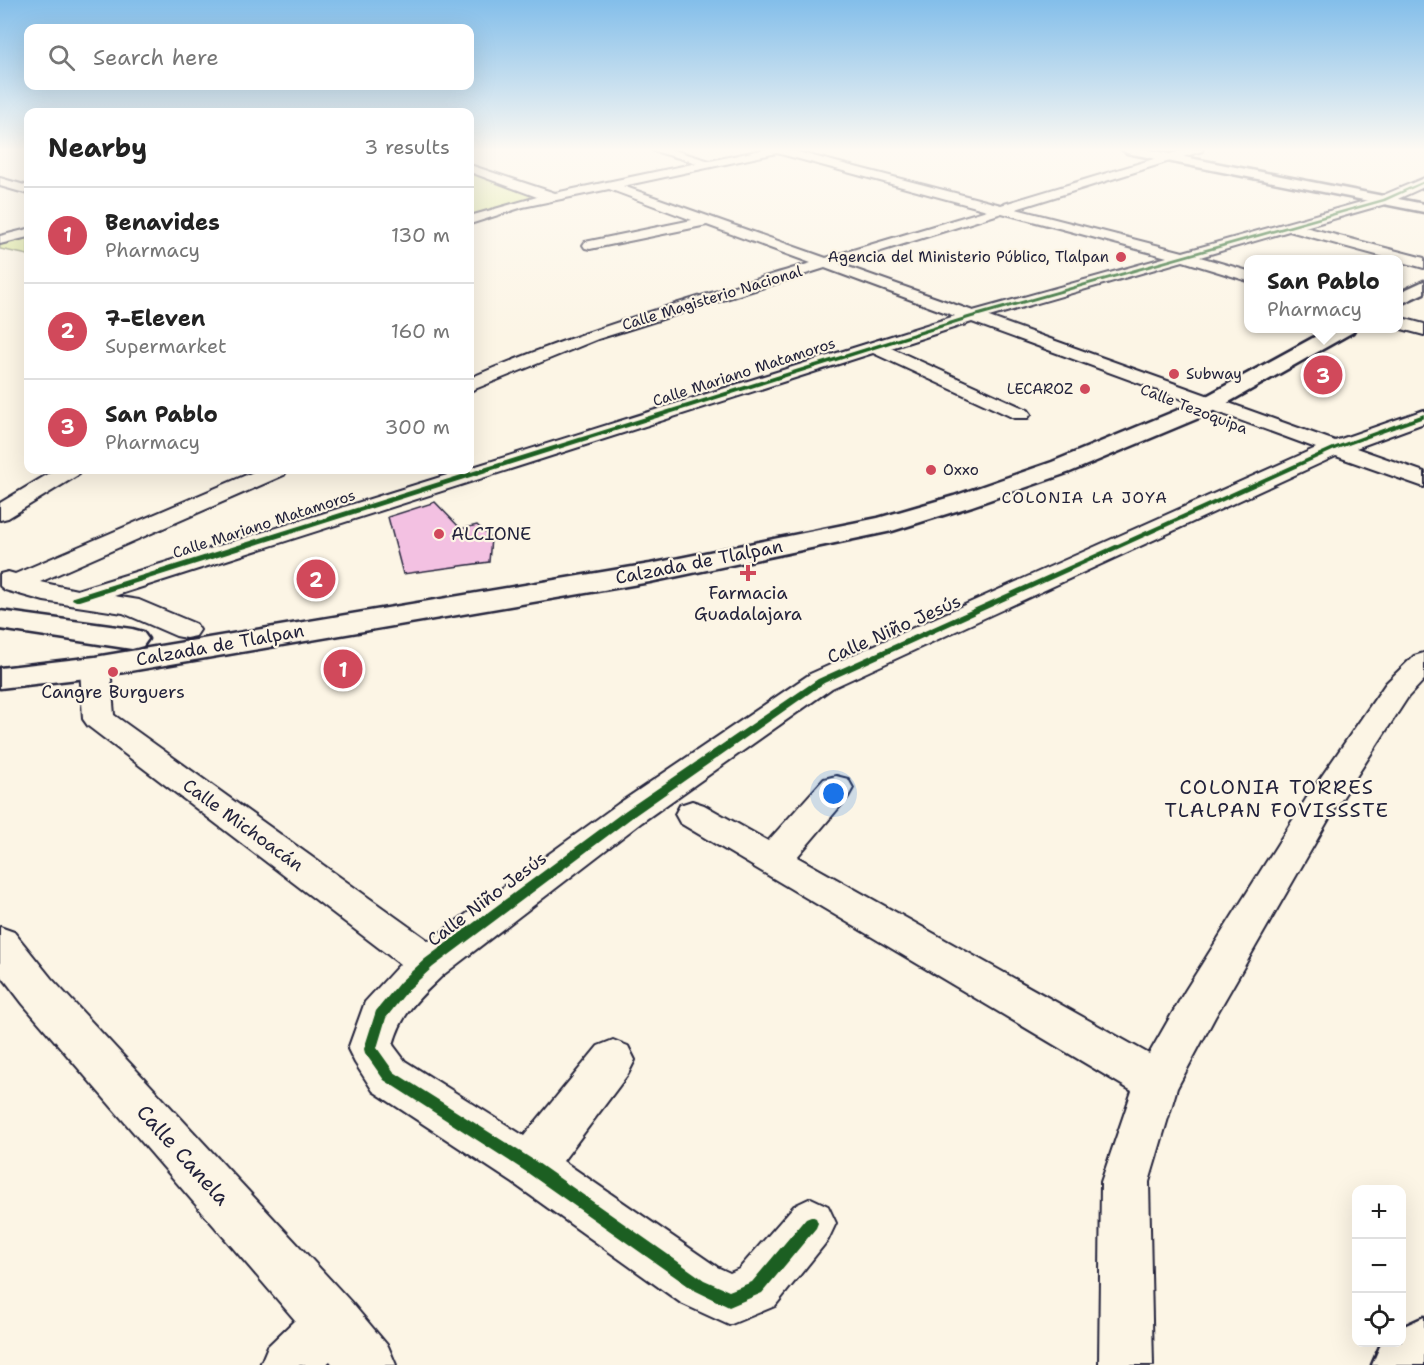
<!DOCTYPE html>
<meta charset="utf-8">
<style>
body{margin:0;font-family:"Shantell Sans",sans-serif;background:#f6f6f6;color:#222}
.controls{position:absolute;right:18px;bottom:18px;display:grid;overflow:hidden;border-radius:12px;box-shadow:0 6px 24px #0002}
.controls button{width:54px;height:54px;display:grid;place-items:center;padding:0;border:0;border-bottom:2px solid #e0e0e0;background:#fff;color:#222;font:30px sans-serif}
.you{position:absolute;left:834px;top:794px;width:21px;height:21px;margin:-15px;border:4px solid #fff;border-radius:50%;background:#1a73e8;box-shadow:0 0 0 9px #1a73e833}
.badge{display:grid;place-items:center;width:39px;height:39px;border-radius:50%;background:#d1495b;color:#fff;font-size:20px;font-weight:700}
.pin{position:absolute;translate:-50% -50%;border:3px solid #fff;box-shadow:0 2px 6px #0006}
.popup{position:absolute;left:1244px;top:255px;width:159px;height:78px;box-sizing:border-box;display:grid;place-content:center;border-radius:12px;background:#fff;filter:drop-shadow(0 2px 4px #0005);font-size:20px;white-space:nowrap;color:#767676}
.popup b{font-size:22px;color:#222}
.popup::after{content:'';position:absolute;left:50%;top:100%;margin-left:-12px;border:12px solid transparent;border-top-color:#fff}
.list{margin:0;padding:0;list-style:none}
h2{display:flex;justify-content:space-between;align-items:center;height:78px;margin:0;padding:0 24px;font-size:26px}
h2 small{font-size:20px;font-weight:400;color:#767676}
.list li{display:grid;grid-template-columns:39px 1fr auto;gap:18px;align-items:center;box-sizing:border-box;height:96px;padding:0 24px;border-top:2px solid #e0e0e0}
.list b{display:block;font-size:22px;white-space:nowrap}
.list p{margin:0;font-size:20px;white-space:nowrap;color:#767676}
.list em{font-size:20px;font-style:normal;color:#767676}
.icon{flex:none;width:33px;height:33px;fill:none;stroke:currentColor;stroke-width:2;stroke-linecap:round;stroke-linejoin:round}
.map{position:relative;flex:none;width:1424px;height:1365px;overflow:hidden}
.search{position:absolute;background:#fff;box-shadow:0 6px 24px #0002;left:24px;top:24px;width:450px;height:66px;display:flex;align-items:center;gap:15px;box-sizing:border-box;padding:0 21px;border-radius:12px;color:#767676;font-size:22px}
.panel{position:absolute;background:#fff;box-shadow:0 6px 24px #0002;left:24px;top:108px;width:450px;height:366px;border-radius:12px}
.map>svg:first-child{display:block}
.green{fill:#d9e699;stroke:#7e846a;stroke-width:1.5}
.building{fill:#f3c1e2;stroke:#22223b;stroke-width:1.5}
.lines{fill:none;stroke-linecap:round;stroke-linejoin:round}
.minor-casing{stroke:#22223b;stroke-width:4}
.tertiary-casing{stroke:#22223b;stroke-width:5}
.secondary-casing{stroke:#22223b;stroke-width:5}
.minor{fill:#fcf5e5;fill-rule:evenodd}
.tertiary{fill:#fcf5e5;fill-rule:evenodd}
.secondary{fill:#fcf5e5;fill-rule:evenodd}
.cycleway-casing{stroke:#fcf5e5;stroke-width:4}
.cycleway{fill:#1b5e20;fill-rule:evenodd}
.poi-dot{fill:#d1495b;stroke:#fcf5e5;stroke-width:2}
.labels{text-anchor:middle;stroke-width:4.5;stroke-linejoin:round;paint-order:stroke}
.far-poi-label{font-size:15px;fill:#22223b;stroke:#fcf5e5;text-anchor:end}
.far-street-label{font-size:15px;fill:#22223b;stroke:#fcf5e5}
.far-neighbourhood-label{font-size:16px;letter-spacing:1.5px;fill:#22223b;stroke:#fcf5e5}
.poi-label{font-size:18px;fill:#22223b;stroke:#fcf5e5}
.street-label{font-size:18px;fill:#22223b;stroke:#fcf5e5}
.neighbourhood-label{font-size:20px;letter-spacing:1.5px;fill:#22223b;stroke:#fcf5e5}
.near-street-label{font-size:21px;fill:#22223b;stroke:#fcf5e5}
</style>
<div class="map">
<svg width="1424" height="1365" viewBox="0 0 1424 1365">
<rect width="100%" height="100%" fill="#fcf5e5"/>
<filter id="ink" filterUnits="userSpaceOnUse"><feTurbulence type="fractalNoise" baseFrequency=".0167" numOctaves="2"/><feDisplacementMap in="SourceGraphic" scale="12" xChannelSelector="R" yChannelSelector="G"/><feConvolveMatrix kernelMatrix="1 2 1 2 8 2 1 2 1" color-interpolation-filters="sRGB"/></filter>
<g filter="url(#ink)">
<g class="green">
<path d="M470,171L553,197L470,220Z"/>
<path d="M28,234V255L0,249V241Z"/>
</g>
<path class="building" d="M435,502L461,529L477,525L491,538L489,562L403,574L388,517Z"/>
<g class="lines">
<defs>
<g id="minor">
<path d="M653,149H670L710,161L766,149H786L1001,205L1187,149H1203L1202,151L1016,209L1183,252L1379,197L1424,178V187L1389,203L1305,227L1424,258V268L1289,231L1200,257L1248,271V281L1183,261L989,317L1335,441L1424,410V423L1356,448L1424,472V487L1336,456L832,688L642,822L443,975C419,998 402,1012 393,1045L405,1061L524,1136L598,1046L613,1040L628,1046L635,1060L628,1074L563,1161L717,1267L730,1273L739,1269L794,1206L811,1198L828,1206L836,1223L828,1240L775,1306L729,1325L681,1303L513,1183L373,1091L355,1063L348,1049L365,1002L400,964L88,726L83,719L80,667L85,660L95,658L105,660L110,667L114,715L429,941L618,804L810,674L1316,448L972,322L891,348L1028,410L1031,414L1028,418H1014L873,353L114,596L139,600L196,624L200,630L196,636L186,638L176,636L123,613L44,601L5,590L0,586V574L8,572L15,574L258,470H287L284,475L40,582L77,590L463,470H470V468L955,316L825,268L598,339L470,391V378C580,330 695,298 811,263L707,225L590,249L585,248L583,245L585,242L692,220L609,189L523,207L470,224V216L537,197L470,172V165L555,193L697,163L654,151ZM777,153L987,210L826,258L623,186ZM1002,213L1167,257L973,311L840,264Z"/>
<path d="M0,178L28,186V194L0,186Z"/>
<path d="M28,229V237L0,244V236Z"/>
<path d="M1398,317L1424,324V335L1398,328Z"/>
<path d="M55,470H81L78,475L8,518L0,520V503Z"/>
<path d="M1424,653V680L1408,697L1330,817L1215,1017L1177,1088L1149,1182L1153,1365H1099L1101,1182L1132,1091L680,823L675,814L680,805L692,801L704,805L768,841L824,779L836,776L848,779L853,788L848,797L797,857L1149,1054L1185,991L1306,799L1386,683L1414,656Z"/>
<path d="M0,927L14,932L51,978L351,1302L388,1346L396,1365H333L330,1361L325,1365H260L268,1346L295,1320L23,1004L0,974Z"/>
</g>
<path id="tertiary" d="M1121,149H1144L1424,204V212L1127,153Z"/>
<g id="secondary">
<path d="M1424,281V293L1398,305V293Z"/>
<path d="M1331,328H1355L1353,332L1206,415L1070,472L972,506L892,531L650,582L95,677L0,688V668L95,657L650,564L878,518L954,496L1052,462L1190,405Z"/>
<path d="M0,611L132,629L143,632L148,639L143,646L132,649L0,629Z"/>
<path d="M1424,1317V1365H1372L1381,1344L1402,1342V1327Z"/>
</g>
</defs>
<use href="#minor" class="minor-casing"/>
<use href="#tertiary" class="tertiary-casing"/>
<use href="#secondary" class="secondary-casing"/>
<use href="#minor" class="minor"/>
<use href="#tertiary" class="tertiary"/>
<use href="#secondary" class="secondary"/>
<defs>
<g id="cycleway">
<path d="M1424,181V183L1385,201L972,318L79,601H76L72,599L73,597L968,316L1383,199Z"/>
<path d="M1424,414V418L1337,449L824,683L634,816L433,967L408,990L386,1018L377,1048L394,1072L535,1161L704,1280L729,1291L752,1282L806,1218L811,1216L816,1218L818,1223L816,1228L762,1293L729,1307L694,1290L525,1171L384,1080L365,1053L364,1049L376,1011L400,982L425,959L626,810L818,679L1333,447Z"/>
</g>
</defs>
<use href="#cycleway" class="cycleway-casing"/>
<use href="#cycleway" class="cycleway"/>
</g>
</g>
<linearGradient id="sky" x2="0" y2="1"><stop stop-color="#83beea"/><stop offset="0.44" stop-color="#fefaf3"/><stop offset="1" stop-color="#fefaf3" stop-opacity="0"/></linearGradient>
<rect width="1424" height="340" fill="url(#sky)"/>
<g class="poi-dot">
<circle cx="1121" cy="257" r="6"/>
<circle cx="1174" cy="374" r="6"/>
<circle cx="1085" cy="389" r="6"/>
<circle cx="931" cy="470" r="6"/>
<circle cx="439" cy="534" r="6"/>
<path d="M745 564h6v6h6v6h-6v6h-6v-6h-6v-6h6z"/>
<circle cx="113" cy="672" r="6"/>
</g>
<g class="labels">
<g class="far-poi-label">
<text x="1109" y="262">Agencia del Ministerio Público, Tlalpan</text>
<text x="1186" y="379" text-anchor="start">Subway</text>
<text x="1073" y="394">LECAROZ</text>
<text x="943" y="475" text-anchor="start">Oxxo</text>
</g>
<g class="far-street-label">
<text transform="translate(712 298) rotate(-17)" y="5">Calle Magisterio Nacional</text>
<text transform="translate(744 372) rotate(-18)" y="5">Calle Mariano Matamoros</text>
<text transform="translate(1194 409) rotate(21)" y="5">Calle Tezoquipa</text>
<text transform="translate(264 524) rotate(-18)" y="5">Calle Mariano Matamoros</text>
</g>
<g class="far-neighbourhood-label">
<text x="1085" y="503">COLONIA LA JOYA</text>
</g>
<g class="poi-label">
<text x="451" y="540" text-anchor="start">ALCIONE</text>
<text x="748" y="599">Farmacia<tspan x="748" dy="21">Guadalajara</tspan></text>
<text x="113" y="698">Cangre Burguers</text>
</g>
<g class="street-label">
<text transform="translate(699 562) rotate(-11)" y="6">Calzada de Tlalpan</text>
<text transform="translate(894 629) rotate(-24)" y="6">Calle Niño Jesús</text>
<text transform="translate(220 645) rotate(-10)" y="6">Calzada de Tlalpan</text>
<text transform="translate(243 825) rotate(36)" y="6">Calle Michoacán</text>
<text transform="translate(487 899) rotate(-37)" y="6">Calle Niño Jesús</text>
</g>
<g class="neighbourhood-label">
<text x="1277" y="794">COLONIA TORRES<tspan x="1277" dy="23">TLALPAN FOVISSSTE</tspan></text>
</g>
<g class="near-street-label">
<text transform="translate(183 1155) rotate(48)" y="7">Calle Canela</text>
</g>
</g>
</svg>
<div class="controls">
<button>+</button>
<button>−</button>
<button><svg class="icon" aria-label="locate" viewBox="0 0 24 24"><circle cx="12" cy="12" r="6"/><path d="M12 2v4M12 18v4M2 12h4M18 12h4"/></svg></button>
</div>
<div class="you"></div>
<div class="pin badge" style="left:343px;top:669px">1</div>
<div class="pin badge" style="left:316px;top:579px">2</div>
<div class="pin badge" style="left:1323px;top:375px">3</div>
<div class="popup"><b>San Pablo</b>Pharmacy</div>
<div class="search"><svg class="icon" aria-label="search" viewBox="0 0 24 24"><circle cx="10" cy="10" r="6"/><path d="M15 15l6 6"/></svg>Search here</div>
<section class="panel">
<h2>Nearby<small>3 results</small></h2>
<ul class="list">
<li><span class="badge">1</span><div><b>Benavides</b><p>Pharmacy</p></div><em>130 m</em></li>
<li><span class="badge">2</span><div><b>7-Eleven</b><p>Supermarket</p></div><em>160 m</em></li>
<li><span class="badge">3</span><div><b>San Pablo</b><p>Pharmacy</p></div><em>300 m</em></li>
</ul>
</section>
</div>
